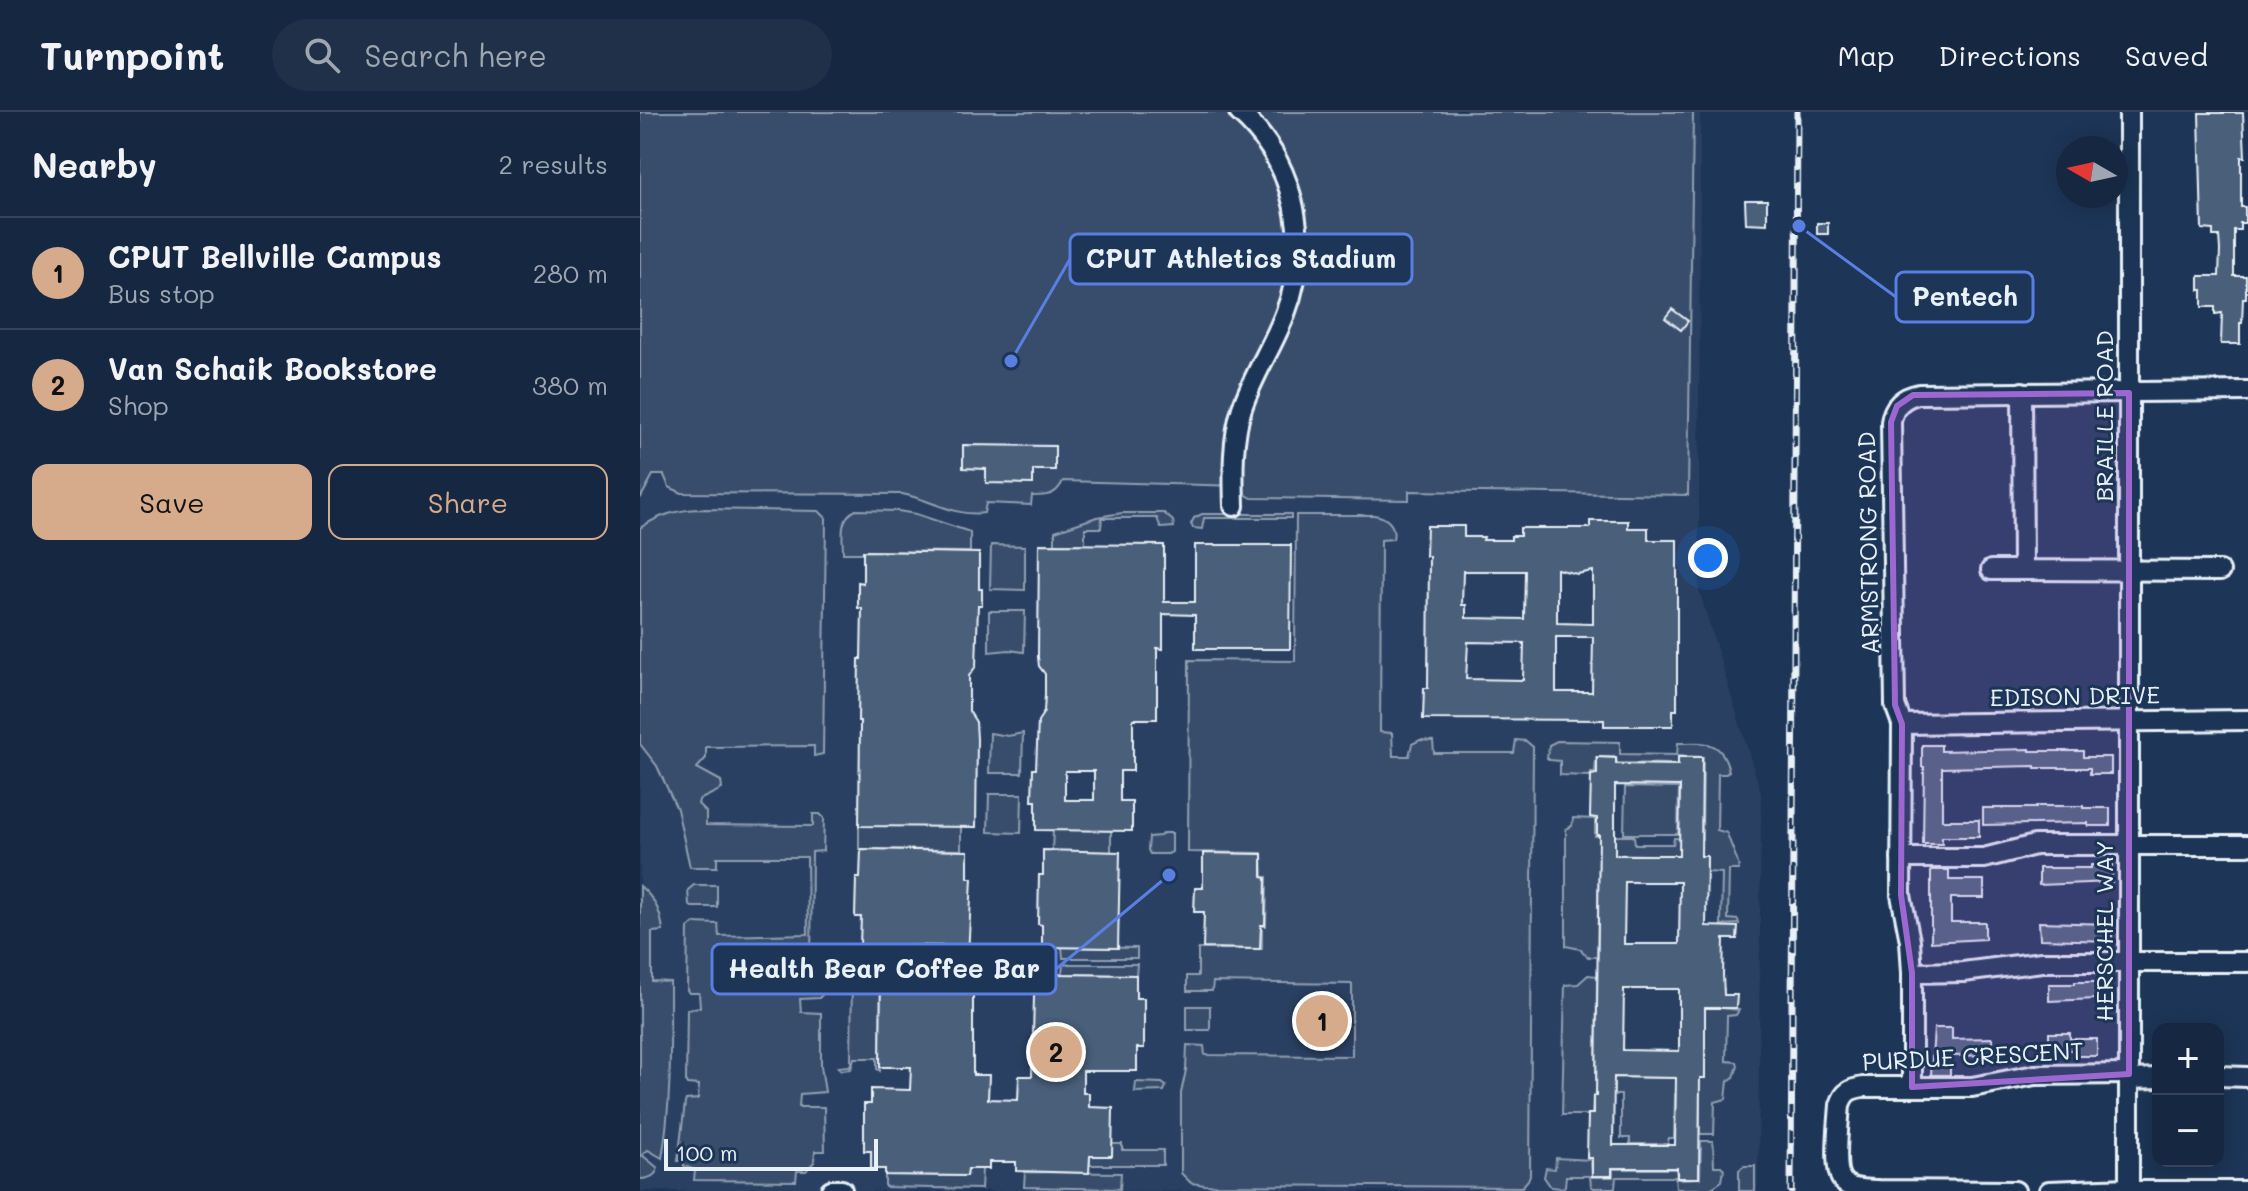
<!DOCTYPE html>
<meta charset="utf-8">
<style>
body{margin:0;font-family:Mali,sans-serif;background:#1f3048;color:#f1f3f6}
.controls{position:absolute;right:24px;bottom:24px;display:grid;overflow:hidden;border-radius:16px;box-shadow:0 4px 20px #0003}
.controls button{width:72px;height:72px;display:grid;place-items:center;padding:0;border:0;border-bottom:2px solid #35445a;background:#162841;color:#f1f3f6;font:40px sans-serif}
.compass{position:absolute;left:1416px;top:24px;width:72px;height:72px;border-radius:50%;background:#162841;box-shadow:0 4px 20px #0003;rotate:279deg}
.scale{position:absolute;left:24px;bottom:20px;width:214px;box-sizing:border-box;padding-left:8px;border:4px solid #e8f1f8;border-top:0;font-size:22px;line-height:28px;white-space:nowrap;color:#e8f1f8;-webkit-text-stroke:6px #1d3557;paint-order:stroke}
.you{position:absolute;left:1068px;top:446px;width:28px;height:28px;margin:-20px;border:6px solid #fff;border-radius:50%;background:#1a73e8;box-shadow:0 0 0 12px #1a73e833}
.badge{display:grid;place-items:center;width:52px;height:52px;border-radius:50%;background:#d6ab8b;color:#111;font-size:26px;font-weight:700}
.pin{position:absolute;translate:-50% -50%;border:4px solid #fff;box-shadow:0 2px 8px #0006}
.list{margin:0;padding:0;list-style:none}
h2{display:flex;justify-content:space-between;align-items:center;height:104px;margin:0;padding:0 32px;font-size:34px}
h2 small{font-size:26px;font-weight:400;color:#9ea6b1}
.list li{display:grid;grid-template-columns:52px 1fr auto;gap:24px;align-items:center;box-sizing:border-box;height:112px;padding:0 32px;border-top:2px solid #35445a}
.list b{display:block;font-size:30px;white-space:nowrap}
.list p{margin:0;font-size:26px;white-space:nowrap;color:#9ea6b1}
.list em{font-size:26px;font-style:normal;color:#9ea6b1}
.actions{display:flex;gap:16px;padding:24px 32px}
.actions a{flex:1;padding:18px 0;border:2px solid #d6ab8b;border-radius:16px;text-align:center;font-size:28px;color:#d6ab8b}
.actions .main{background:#d6ab8b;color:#111}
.icon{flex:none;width:44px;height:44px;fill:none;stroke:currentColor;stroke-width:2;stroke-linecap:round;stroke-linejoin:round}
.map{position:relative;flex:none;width:1608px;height:1079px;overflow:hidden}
header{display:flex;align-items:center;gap:48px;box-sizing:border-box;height:112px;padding:0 40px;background:#162841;border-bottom:2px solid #35445a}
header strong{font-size:38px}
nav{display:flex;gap:44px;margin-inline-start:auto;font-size:28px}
.search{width:560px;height:72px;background:#1f3048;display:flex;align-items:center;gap:20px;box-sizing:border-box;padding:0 28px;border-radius:44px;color:#9ea6b1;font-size:30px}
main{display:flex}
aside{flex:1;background:#162841}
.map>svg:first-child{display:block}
.built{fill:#2a4162}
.green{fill:#374d6c;stroke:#909fb2;stroke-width:2}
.building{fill:#495e7a;stroke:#e8f1f8;stroke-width:2;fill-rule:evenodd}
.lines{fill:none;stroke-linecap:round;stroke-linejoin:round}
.minor-casing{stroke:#e8f1f8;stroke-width:24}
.minor{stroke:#1d3557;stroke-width:18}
.rail-casing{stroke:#e8f1f8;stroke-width:7}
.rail{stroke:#1d3557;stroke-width:4;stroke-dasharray:12;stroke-linecap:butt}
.marked{fill:#9c67d0;fill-opacity:0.2;stroke:#9c67d0;stroke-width:6;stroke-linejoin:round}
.labels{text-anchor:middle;stroke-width:6;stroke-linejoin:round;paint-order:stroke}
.street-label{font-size:24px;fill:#e8f1f8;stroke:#1d3557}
.leader{fill:none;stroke:#5a7fe2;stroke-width:3}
.callout-dot{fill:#5a7fe2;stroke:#1d3557;stroke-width:3}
.callout{fill:#1d3557;stroke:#5a7fe2;stroke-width:3}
.callout-label{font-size:26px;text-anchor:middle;font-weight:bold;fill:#e8f1f8}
</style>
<header>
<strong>Turnpoint</strong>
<div class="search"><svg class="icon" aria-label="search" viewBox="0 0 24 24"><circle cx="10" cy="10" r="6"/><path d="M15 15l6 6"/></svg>Search here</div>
<nav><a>Map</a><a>Directions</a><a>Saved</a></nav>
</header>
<main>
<aside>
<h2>Nearby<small>2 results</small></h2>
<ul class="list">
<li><span class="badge">1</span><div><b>CPUT Bellville Campus</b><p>Bus stop</p></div><em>280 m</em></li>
<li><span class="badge">2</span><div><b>Van Schaik Bookstore</b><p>Shop</p></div><em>380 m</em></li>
</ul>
<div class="actions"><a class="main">Save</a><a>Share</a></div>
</aside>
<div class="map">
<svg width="1608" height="1079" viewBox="0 0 1608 1079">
<rect width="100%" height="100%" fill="#1d3557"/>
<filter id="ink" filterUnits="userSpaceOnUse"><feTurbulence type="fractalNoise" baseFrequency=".0125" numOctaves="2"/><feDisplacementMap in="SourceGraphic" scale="16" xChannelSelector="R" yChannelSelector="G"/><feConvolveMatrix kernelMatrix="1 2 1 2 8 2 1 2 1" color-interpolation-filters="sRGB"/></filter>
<g filter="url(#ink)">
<path class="built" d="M0,0H1060L1059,478L1121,681L1118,1079H0Z"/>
<g class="green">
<path d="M0,0H1053L1048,383L769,379V388L612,386L603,381L600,374L423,369C416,384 407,384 392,384L391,393L346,391L344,401C314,405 290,387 262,382L42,381L29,375L24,363H13L0,387Z"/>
<path d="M60,397L179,399L186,406L183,642L174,644V634L66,635V646L57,656L81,669L82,677L59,688L58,692L66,700V713L173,714V702H180L184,706L183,739L172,740L171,860L182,861V883L179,886L160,887L161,900L181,901V954L185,980L160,982L159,995H184L185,1039H175L174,1050L166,1059H157L156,1069L54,1068L55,1058L44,1054V1049H38L45,991L46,988L58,987L59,973L47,972L46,970L47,897L60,895L59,881H49L47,878L48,816L54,811L78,812L79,824L168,822L167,745H77V755H50L37,697L17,654L0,632V416C19,403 37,398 60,397Z"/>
<path d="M216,398L258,399L276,402L330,420V440L224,439L223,441H203C203,425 198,406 216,398Z"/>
<path d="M482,401H524L533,409L534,415L521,416L517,406H462L461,416H445V432H415V419L457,405Z"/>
<path d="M562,402H651V406H564L562,417L553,416L551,412L554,406Z"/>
<path d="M656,403H734C747,405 756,413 753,427L741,428L740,620L752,621L753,644H769L772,632L780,628L793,629L794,641H874L876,628L886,629L893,635L890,1063L888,1068L882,1075L565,1073L551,1071L541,1061V981L546,958L547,933L564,934L565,943L712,944V872L573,870L572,879H547V864H558V837H622V814H626L627,765H623L622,741L548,740L549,548L655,549Z"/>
<path d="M351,433L385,434V478L350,477Z"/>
<path d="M349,499H385L384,540L369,538L349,540Z"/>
<path d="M350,621L368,624L383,621L382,661H349Z"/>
<path d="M917,629L980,630V642L1037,643L1038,631C1065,631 1082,627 1089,659L1086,662H1078L1077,718L1087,721C1090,733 1099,748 1099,758H1089L1088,807L1098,808L1099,812L1081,813L1082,761L1067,760V744L959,742L957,845H948L940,837L926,834V717L932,714L933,706L955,707V724H994L995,732H1033L1034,726L1062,727L1063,645L1038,644V652L977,651L976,645H956L955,661H951L950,664L920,663V649L910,648L907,646L909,633Z"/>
<path d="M985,675L1039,676L1038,722H984Z"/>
<path d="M349,682H382L381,721L348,720Z"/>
<path d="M219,714H321V738L219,737Z"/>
<path d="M413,718H471V740L412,739Z"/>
<path d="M523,721H532V740L528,742H510L508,738L509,725L520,724Z"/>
<path d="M54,773H77V795H52L49,793L48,778Z"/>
<path d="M0,774C15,787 21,800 23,819L12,820V869L30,870C30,929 32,988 22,1046L8,1038L2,1043L18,1056C16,1064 8,1067 0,1067Z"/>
<path d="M422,835L497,836V846H423Z"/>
<path d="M423,852H497L496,863L422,862Z"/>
<path d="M212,861L241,862L240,959L237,957V946H214L211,957L201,958L198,955L209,954L211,952Z"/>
<path d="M948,863L957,864L956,965L1065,966V877H1084L1082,896L1099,898L1096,903L1087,904L1086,949L1097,950L1098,954L1094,965L1088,969L1086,987L1075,990L1074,1022H1060V981L1035,982L1034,1026H1028V1032H990V1026H981V983H953L952,1002L946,1003H922L925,873L938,872Z"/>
<rect x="547" y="894" width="23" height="24"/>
<path d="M496,970L522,971L526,974L524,979L495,980Z"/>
<path d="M1061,1029H1073L1074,1054H1081L1084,1057L1082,1069L1070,1077H1036L1035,1065H976L975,1076H954L951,1074L950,1064H926L925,1074L922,1076L911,1075L904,1065L906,1056L915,1057L916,1046L951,1048L952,1065H973V1057H1036L1037,1067L1060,1066Z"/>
<path d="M472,1032H482V1038H523V1053H450V1044Z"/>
<path d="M1104,1054H1115V1079H1099V1058Z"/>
<path d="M328,1057H342L341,1077L245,1075V1063L327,1064Z"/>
<path d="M385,1060L481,1061L480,1077L384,1075Z"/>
</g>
<g class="building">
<path d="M1559,1H1603L1605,45H1601V95H1605V111H1600V118H1594V164H1606V186H1603L1602,211H1600V232H1581L1582,201L1575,202V195H1562V178H1559V164H1579L1580,138L1579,124H1573V118L1562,117Z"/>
<path d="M1105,88H1127V112L1106,111Z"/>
<rect x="1177" y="111" width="11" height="11"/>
<path d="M1032,197L1048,209L1041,218L1025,206Z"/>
<path d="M323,333L415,334V358H393V372L346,371V357L323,356Z"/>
<path d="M950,409H988V416H1008V428H1037V598H1033V614H964V608L783,607L784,576H788L789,444H786L787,414H824V425H844L843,428H871V424H880V416H950ZM917,457L937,462L953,459V512L917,511ZM823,459H885L884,507L826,506V493H822ZM916,525H953L952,580H916ZM828,530L884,531L883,568L826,567Z"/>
<path d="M399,432L524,433V490H555V433H651L650,537H555V503L523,502V537L517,536V607H493V659H480V689H492V719L396,718V689H392L393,657H396L398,609L404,600L405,582V562L399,554L398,545ZM425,659H454V688H425Z"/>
<path d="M223,439L339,441V477H342V493H338L336,554L329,564V599L336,610L337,627L336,715L219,714L220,609H218L219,547H221L222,496H218V470L223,471Z"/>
<path d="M1282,633H1301V639L1390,637V639H1443V645H1471V662H1450V656H1395V654L1302,656V708H1339V725H1302V732H1283L1284,655H1282Z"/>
<path d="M957,645L976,646V652L1038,653V645H1062L1061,744H1067L1066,814L1098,815L1097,827H1084L1083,863L1084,883H1097L1096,896H1065V966H1060L1059,1066H1037V1056H972V1064H952V1046H947L948,1002H953V984H956L959,723H957V706L950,705L951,663L957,662ZM975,673L1040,674L1039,743H975ZM985,770H1040L1039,832H984ZM984,877H1039V939L983,938ZM974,965L1036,966L1035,1033H973Z"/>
<path d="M1396,694H1443V696H1470V714H1448V711L1343,713V696H1396Z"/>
<path d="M221,737L328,739V766H332L328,844H333V963H349L348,987L378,988L379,964H392L395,844H411L412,862L496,863V886H504V936H497V959H443V981H449V995L473,996L472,1044H450L449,1061L376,1059V1050H349V1057H328L327,1064L245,1063V1057H231V1039H224V992H231V977L270,978L271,955H240L241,860L318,861V834L220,833L221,805H215L216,766H220Z"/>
<path d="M403,738L480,740L478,836L402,835V813L398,812L399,763H403Z"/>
<path d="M563,741L622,742V765L626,766L625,813H621L620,837L563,836L564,800H554L555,776H563Z"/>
<path d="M1451,753H1472V770L1399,773V756H1451Z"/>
<path d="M1291,758H1309V768H1344V786H1311V810H1345V827L1291,830Z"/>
<path d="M1399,810L1472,812V829L1400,827Z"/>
<path d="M1435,870H1457V887L1409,889V872H1435Z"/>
<path d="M1294,916H1312V927L1352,926L1353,943L1310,944V963H1291Z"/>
<path d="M1409,921H1430V927H1457V944H1435V938H1409Z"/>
</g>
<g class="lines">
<defs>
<g id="minor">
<path d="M1382,280L1383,458L1580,459"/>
<path d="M594,394C593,362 592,327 602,296C613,263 633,234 645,202C672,133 656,50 599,0"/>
<path d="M1351,458H1383"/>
<path d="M1262,612L1608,608"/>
<path d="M1261,746H1344L1395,733H1608"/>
<path d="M1272,861L1323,860L1402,850H1608"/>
<path d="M1578,964L1608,965"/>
<path d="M1489,967L1518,966"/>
<path d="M1272,975V861L1270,829L1261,783L1262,612L1255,593L1251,310C1253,294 1263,285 1279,282L1608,279"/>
<path d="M191,1078H202"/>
<path d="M1375,1079L1238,1078C1226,1077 1209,1079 1202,1068C1193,1057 1199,1009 1200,993C1204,980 1210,977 1223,975H1332L1395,963L1489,962"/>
<path d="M1409,1079L1489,1076L1495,1079H1604"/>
<path d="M1489,1079V0"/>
</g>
</defs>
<use href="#minor" class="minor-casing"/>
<use href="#minor" class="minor"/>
<defs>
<path id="rail" d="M1151,1079L1157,0"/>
</defs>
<use href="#rail" class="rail-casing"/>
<use href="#rail" class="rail"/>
</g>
</g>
<path class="marked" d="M1489,281V962L1272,975V861L1261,783L1262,612L1255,593L1251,310L1257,294L1273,283Z"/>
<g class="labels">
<g class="street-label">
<text transform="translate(1465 304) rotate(-90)" y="8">BRAILLE ROAD</text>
<text transform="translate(1229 431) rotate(-91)" y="8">ARMSTRONG ROAD</text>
<text transform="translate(1435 585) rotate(-1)" y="8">EDISON DRIVE</text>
<text transform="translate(1465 819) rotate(-90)" y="8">HERSCHEL WAY</text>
<text transform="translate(1333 945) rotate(-3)" y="8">PURDUE CRESCENT</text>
</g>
</g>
<path class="leader" d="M371 249L430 147M1159 114L1256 185M529 763L416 857"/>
<g class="callout-dot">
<circle cx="371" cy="249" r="8"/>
<circle cx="1159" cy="114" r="8"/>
<circle cx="529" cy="763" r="8"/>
</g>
<g class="callout">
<rect x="430" y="122" width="342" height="50" rx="8"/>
<rect x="1256" y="160" width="137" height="50" rx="8"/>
<rect x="72" y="832" width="344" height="50" rx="8"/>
</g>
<g class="callout-label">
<text x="601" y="156">CPUT Athletics Stadium</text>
<text x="1325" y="194">Pentech</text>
<text x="244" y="866">Health Bear Coffee Bar</text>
</g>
</svg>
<div class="controls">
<button>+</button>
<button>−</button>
</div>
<svg class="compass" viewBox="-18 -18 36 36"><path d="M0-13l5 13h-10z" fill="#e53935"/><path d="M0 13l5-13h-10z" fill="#9ea6b1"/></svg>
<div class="scale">100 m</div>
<div class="you"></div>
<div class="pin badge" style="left:682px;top:909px">1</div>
<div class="pin badge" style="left:416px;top:940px">2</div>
</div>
</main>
